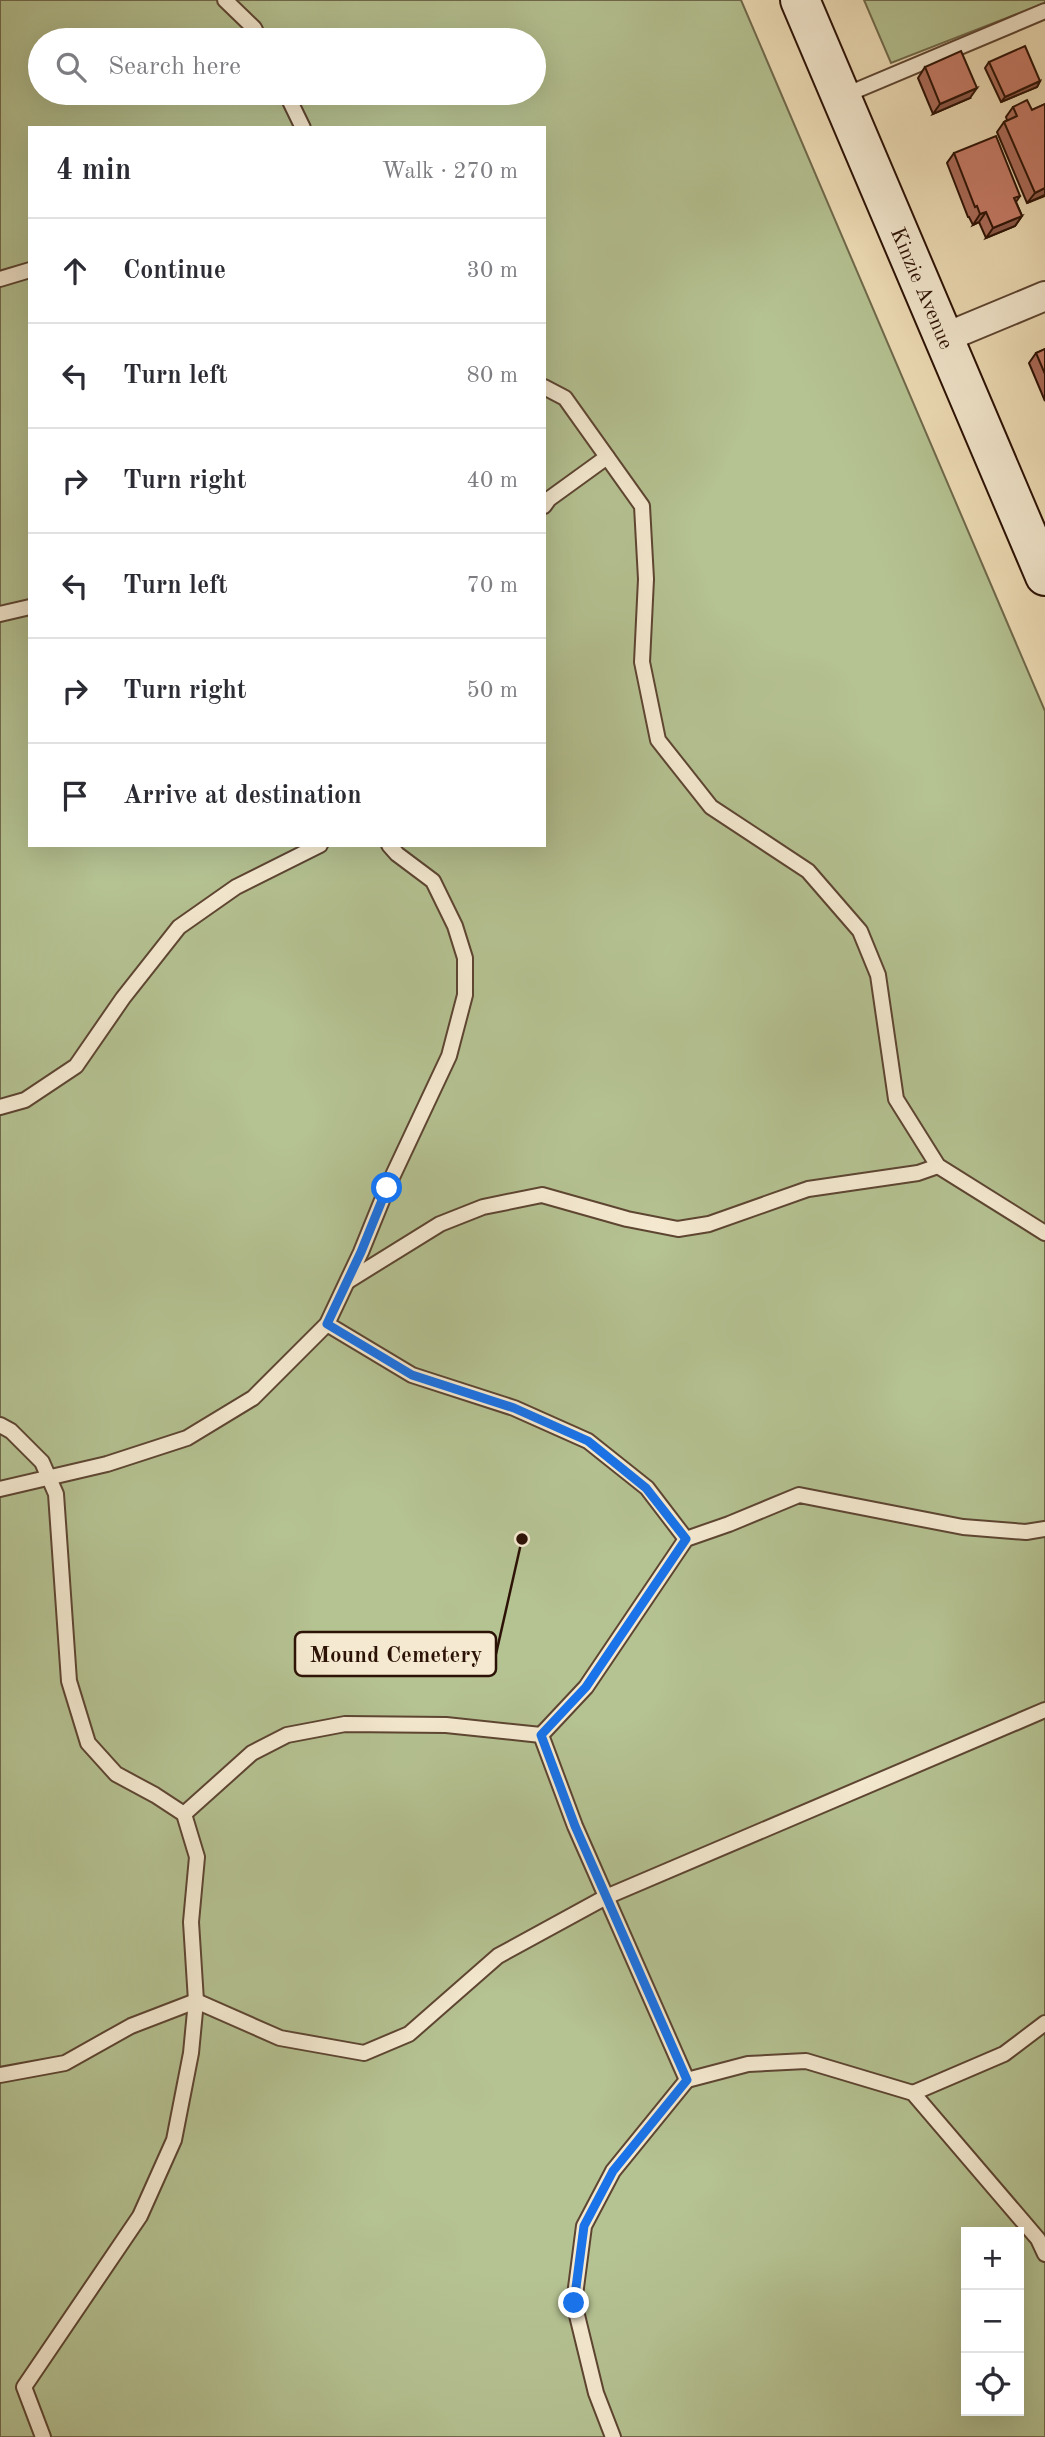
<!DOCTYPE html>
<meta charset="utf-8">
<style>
body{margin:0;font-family:"Old Standard TT",serif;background:#f7f7f7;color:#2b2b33}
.controls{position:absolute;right:21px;bottom:21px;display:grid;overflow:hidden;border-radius:0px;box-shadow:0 7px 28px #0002}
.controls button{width:63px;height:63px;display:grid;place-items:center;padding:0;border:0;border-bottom:2px solid #e1e1e2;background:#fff;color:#2b2b33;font:35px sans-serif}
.stop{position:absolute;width:21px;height:21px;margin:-16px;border:5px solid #1a73e8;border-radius:50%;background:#fff}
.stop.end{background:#1a73e8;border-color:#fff;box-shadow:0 2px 7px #0008}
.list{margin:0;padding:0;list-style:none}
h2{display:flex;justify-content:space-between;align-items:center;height:91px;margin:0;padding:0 28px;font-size:30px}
h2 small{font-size:23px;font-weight:400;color:#7c7c81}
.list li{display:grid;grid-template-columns:46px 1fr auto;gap:21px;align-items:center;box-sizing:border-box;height:105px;padding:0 28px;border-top:2px solid #e1e1e2}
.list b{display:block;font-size:26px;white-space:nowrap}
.list em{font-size:23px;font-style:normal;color:#7c7c81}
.icon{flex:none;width:38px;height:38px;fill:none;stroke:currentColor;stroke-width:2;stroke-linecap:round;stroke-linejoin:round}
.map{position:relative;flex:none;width:1045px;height:2437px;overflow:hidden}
.search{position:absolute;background:#fff;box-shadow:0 7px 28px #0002;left:28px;top:28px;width:518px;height:77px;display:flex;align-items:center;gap:18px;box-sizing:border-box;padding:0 24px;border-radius:38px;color:#7c7c81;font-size:26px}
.panel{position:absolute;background:#fff;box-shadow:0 7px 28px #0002;left:28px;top:126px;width:518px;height:721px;border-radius:0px}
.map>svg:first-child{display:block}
.green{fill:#b5c292;stroke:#706a4c;stroke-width:2;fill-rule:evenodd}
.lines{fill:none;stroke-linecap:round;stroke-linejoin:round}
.lane-casing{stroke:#5d4532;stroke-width:18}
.street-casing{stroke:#5d4532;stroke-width:32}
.secondary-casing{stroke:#2c1206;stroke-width:42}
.lane{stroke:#f5ead1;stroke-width:14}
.street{stroke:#f5ead1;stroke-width:28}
.secondary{stroke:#f5ead1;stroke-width:38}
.wall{fill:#ac6c5b;stroke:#2c1206;stroke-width:2}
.shaded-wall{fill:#8c584a;stroke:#2c1206;stroke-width:2}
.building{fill:#c87d6a;stroke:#2c1206;stroke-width:2}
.route{stroke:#1a73e8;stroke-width:9}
.labels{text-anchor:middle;stroke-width:5;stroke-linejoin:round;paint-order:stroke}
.street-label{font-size:21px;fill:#2c1206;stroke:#f5ead1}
.leader{fill:none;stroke:#2c1206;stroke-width:2.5}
.callout-dot{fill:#2c1206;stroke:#f5ead1;stroke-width:2.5}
.callout{fill:#f5ead1;stroke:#2c1206;stroke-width:2.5}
.callout-label{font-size:23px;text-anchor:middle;font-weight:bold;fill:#2c1206}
</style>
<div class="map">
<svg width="1045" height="2437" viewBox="0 0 1045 2437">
<rect width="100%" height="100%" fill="#efdeb8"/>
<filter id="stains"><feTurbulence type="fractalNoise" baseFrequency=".00286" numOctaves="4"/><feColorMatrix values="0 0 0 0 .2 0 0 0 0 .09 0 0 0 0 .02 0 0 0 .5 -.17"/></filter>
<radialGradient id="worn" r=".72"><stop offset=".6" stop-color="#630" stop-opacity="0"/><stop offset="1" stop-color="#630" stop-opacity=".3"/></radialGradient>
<g class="green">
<path d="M0,0H741L1045,711V2437H0ZM40,40H534V93H40ZM30,128H544V845H30ZM966,2232H1019V2411H966Z"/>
<path d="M864,0H1045V3L891,63Z"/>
</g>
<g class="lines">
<defs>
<g id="lane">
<path d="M225,0L254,28L260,40"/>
<path d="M286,93L303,128"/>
<path d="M843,96L1045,11"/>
<path d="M0,279L30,270"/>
<path d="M544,387L565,398L642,506L646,579L642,662L658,740L711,807L808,871L860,931L878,975L896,1099L938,1166L1045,1233"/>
<path d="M544,506L549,499L607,457"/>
<path d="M0,614L30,607"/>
<path d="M0,1107L25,1100L76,1066L123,998L179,927L236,887L320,845"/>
<path d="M348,1281L440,1224L483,1207L542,1195L627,1219L678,1229L709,1224L808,1189L918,1173L938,1166"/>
<path d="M327,1324L412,1375L514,1408L588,1441L647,1488L686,1539"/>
<path d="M0,1425L11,1431L42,1462L56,1494L69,1681L88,1743L116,1774L155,1795L184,1814L197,1857L191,1922L196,2001L191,2053L174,2140L140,2216L24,2387L43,2437"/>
<path d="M0,1489L107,1464L187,1438L253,1398L327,1324L361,1252L387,1188L449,1056L465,995V958L455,926L433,881L397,854L389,845"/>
<path d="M1045,1529L1026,1532L963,1527L799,1495L729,1524L686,1539L586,1687L541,1735L575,1826L687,2080L748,2064L806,2061L913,2093L1038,2239L1045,2254"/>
<path d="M184,1814L252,1753L287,1735L345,1724L446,1725L541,1735"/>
<path d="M0,2075L65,2063L131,2026L196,2001L280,2038L364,2053L409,2034L498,1956L606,1897L1045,1710"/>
<path d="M913,2093L1004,2054L1045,2023"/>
<path d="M613,2437L596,2393L574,2303L584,2226L613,2171L687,2080"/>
</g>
<path id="street" d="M944,338L1045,296"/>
<g id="secondary">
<path id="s1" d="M800,0L1045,576"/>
</g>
</defs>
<use href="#lane" class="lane-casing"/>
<use href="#street" class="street-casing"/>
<use href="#secondary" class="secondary-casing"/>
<use href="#lane" class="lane"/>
<use href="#street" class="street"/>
<use href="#secondary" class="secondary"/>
</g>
<g class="wall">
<path d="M989,62L1040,81L1037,87L1001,102L985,68Z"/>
<path d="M925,67L970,98L933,114L918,78Z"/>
<path d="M1045,104V196L1027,203L997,132L1004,122L1007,120L1006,117L1013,107L1032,110Z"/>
<path d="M954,153L1020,196L1016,202L1022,216L1015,226L986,238L979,222L973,225L969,217H968L947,163Z"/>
<path d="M1045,349V401L1029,363L1036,353Z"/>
</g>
<g class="shaded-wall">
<path d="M1040,81L1037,87L1001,102L1005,97Z"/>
<path d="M977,88L970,98L933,114L940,104Z"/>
<path d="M1045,188V195L1027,203L1035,193Z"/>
<path d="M986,212L979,222L973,225L980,214Z"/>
<path d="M1022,216L1015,226L986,238L993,228Z"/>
</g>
<g class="building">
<path d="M1025,46L1040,81L1005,97L989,62Z"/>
<path d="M961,51L977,88L940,104L925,67Z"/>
<path d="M1027,100L1032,110L1045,104V188L1035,193L1004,122L1017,116L1013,107Z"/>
<path d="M996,136L1020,196L1014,198L1022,216L993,228L986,212L980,214L977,206L975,207L954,153Z"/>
<path d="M1045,349V374L1036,353Z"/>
</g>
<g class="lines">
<path class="route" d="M387,1188L361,1252L327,1324L412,1375L514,1408L588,1441L646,1488L686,1539L586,1687L541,1735L575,1826L687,2080L613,2171L584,2226L574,2303"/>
</g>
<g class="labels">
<g class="street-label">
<text dy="7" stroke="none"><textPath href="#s1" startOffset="313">Kinzie Avenue</textPath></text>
</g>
</g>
<path class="leader" d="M522 1539L496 1654"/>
<circle class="callout-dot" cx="522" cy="1539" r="7"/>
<rect class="callout" x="295" y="1632" width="201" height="44" rx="7"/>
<g class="callout-label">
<text x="396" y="1662">Mound Cemetery</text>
</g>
<rect width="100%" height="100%" filter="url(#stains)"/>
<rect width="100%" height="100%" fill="url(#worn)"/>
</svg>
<div class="controls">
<button>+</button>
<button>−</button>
<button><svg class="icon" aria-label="locate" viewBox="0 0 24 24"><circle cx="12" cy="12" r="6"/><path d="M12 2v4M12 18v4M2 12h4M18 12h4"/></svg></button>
</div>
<div class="stop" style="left:387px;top:1188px"></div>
<div class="stop end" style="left:574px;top:2303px"></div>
<div class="search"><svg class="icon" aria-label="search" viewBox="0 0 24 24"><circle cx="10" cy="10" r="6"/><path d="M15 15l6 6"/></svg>Search here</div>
<section class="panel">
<h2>4 min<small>Walk · 270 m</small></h2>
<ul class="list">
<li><svg class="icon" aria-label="ahead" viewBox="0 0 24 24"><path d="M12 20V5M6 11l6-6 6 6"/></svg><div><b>Continue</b></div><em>30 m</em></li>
<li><svg class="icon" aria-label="left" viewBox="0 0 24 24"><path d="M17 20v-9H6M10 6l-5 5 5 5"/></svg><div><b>Turn left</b></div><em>80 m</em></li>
<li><svg class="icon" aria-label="right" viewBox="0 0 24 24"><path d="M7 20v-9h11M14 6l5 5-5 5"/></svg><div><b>Turn right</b></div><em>40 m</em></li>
<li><svg class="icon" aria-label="left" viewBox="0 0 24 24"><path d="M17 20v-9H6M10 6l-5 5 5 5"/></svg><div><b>Turn left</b></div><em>70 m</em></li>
<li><svg class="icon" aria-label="right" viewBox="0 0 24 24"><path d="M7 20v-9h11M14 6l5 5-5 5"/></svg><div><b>Turn right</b></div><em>50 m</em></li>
<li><svg class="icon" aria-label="arrive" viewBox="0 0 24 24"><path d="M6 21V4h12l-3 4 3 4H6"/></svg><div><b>Arrive at destination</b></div></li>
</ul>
</section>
</div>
